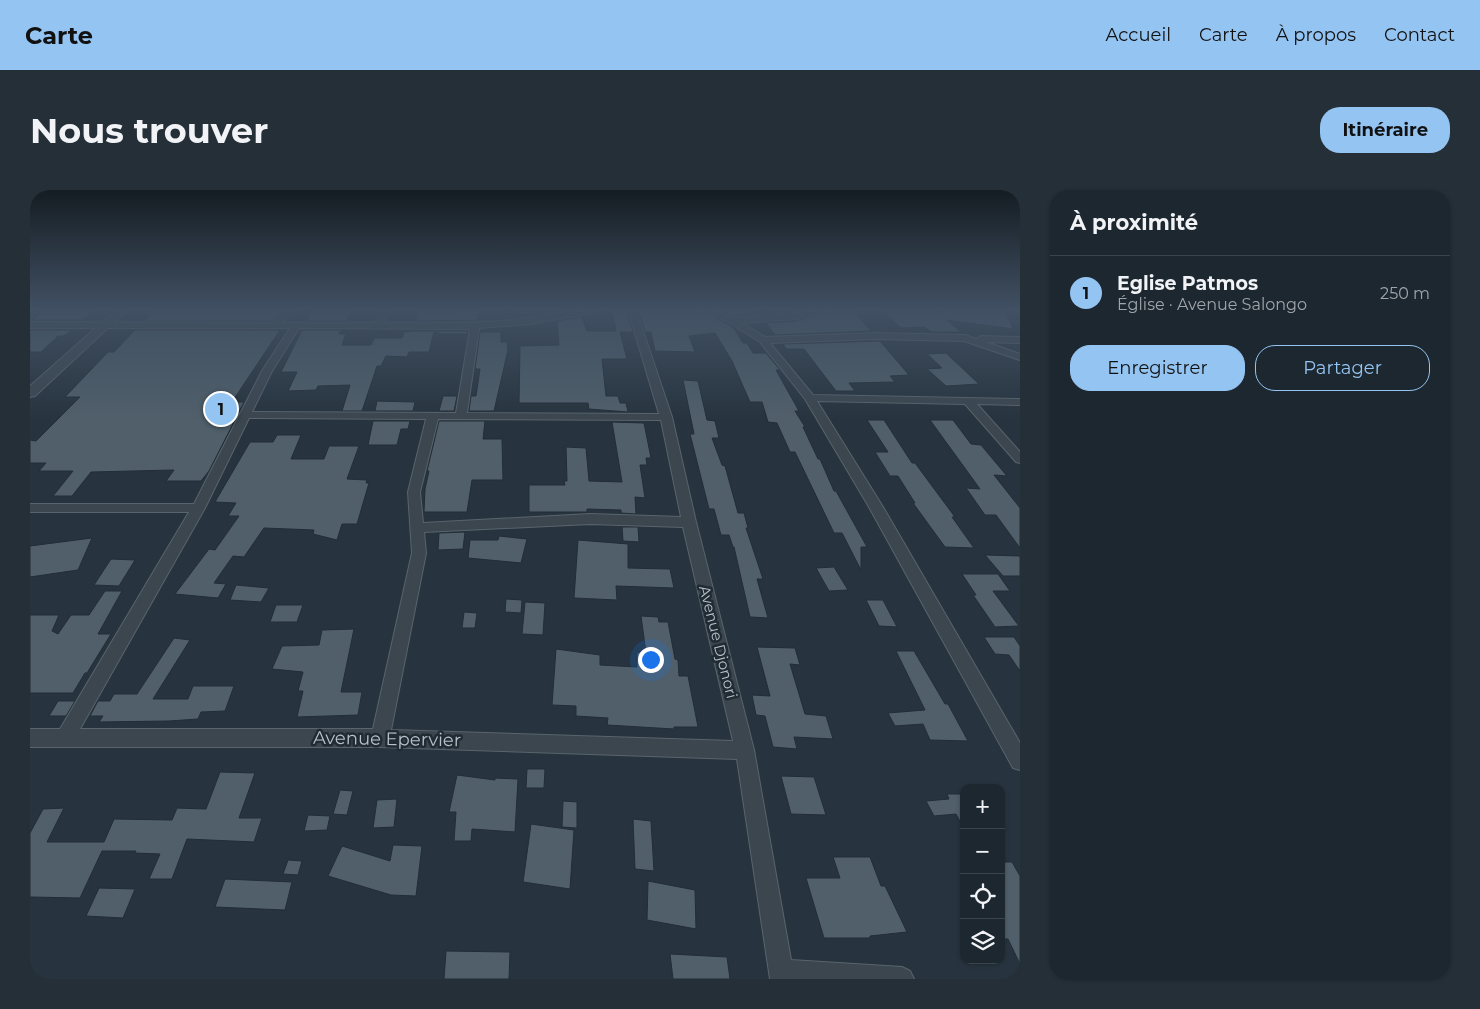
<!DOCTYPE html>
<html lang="fr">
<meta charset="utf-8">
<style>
body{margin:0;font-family:Montserrat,sans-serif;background:#252f37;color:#f1f3f6}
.controls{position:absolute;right:15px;bottom:15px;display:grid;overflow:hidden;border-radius:10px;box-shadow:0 1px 4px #0004}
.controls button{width:45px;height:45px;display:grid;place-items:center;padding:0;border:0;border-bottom:1px solid #3b444b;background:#1d272f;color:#f1f3f6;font:25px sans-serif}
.you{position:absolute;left:620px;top:469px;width:18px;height:18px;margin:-12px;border:4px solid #fff;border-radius:50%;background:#1a73e8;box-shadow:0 0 0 8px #1a73e833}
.badge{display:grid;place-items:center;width:32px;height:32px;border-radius:50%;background:#94c4f2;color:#111;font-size:16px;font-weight:700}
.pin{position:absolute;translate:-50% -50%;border:2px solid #fff;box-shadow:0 1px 5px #0006}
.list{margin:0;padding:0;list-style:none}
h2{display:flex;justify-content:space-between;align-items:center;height:65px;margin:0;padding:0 20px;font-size:21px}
h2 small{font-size:16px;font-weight:400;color:#a0a5aa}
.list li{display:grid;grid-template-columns:32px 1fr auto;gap:15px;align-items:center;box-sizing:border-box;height:75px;padding:0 20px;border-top:1px solid #3b444b}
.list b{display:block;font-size:19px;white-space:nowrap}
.list p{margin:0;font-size:16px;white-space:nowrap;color:#a0a5aa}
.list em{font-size:16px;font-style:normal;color:#a0a5aa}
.actions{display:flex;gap:10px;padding:15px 20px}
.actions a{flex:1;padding:11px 0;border:1px solid #94c4f2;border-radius:20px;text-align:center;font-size:18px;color:#94c4f2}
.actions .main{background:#94c4f2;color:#111}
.icon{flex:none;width:28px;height:28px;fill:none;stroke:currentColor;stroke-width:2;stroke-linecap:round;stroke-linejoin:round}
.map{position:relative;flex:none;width:990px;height:789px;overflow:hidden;border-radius:20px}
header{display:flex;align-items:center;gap:30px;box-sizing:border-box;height:70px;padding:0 25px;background:#94c4f2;color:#111}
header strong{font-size:24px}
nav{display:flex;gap:28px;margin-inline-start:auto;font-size:18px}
.intro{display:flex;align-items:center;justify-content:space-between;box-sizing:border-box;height:120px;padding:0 30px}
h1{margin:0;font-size:35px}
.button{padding:12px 22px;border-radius:20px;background:#94c4f2;color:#111;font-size:18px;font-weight:700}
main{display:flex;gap:30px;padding:0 30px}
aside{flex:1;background:#1d272f;border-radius:20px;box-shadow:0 1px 4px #0004}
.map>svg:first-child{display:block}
.building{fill:#505f6a;stroke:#222d36}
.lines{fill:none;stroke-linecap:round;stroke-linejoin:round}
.minor-casing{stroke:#59646c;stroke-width:2}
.tertiary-casing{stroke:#59646c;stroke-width:2}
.minor{fill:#3b464f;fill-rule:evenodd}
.tertiary{fill:#3b464f;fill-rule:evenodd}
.labels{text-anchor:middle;stroke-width:5;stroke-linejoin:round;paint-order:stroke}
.street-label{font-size:15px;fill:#b7c1c9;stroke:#202b34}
.near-street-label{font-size:18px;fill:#b7c1c9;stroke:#202b34}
</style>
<header>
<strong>Carte</strong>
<nav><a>Accueil</a><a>Carte</a><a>À propos</a><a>Contact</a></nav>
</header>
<div class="intro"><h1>Nous trouver</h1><a class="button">Itinéraire</a></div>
<main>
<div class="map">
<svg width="990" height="789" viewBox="0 0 990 789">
<rect width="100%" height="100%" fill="#27343f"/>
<g class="building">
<path d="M15,120H64L52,130H2Z"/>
<path d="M126,120H251L243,131H115Z"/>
<path d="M282,120L293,121L322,120L316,131H277Z"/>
<path d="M389,120H449L447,130L386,131Z"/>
<path d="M582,120H596L603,142H590L597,169H572L576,206H588L590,213H596L598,222L559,219L558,213H489L490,156L529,155L527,131L552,127L557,141H586Z"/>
<path d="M608,120H671L703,137L713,153H717L723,163H736L750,180H746L769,221H765L775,237H773L788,269H790L804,301H806L837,357H831V380L812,343H804L765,262H760L747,233L738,232L732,212H720L702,171L685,143L659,146L665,162L625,161L621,142H615Z"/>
<path d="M689,120H724L712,125L704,126Z"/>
<path d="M802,120H823L841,141L745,145L736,133L766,131Z"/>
<path d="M852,120H905L909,123V120H975L983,139L917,130L931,142H901L894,137L871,138Z"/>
<path d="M0,140H42L34,146H28L11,162H0Z"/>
<path d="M105,140H250L202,212H214L179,281L171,291H136L144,280L61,282L42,306H23L43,281H9L16,273H0V250L6,251L50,207H35L78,162H84Z"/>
<path d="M272,140H311L309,144H316L312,155H341L344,148H372L374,142L384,141H438L437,144H412L404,142L399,162H379L377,167L356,166L351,176H347L332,221H312L320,195L288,196L286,200L258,201L267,182H251Z"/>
<path d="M450,142H471V152H477L478,160L464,221H439L441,206H446L450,179H445Z"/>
<path d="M850,151L879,185L860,186L865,192L819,193L825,201H806L774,159H756L753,154Z"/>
<path d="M916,163L949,194L916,196L897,179L912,178L897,164Z"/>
<path d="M653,190L668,191L677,230L685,231L689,248H682L692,275L695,276L708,323H714L718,338H716L733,389H727L738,428L720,427L704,357H703L699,345H691L684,319H679L660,244H664Z"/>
<path d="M413,206H427L424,221H409Z"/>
<path d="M347,211L385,212L383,221H345Z"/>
<path d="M837,230H854L882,273H885L925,327H922L944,358L915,357L883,313H885L868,286H860L845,262H858Z"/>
<path d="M900,230H923L941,254L951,255L977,286L964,285L990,318V358L966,325H955L936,298L950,299Z"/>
<path d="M343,231H380L378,239H371L367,255H338Z"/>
<path d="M409,231H455L453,249H472L473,290H442L437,322H394L395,299L399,281H397Z"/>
<path d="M582,232L614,233L621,268H616L617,275H610L615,308L605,307L606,324L591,323V320L557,319V322H499V295H535L534,291H537L536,257L556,258L559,291L592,292Z"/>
<path d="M247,245H271L261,269H294L299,256H329L317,289L337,290L336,293H339L327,334H312L307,350L283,344L284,340L234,338L214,367L203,366L184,393L196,394L188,408L145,404L179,359L185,360L209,326H198L206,313L185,312L220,252H243Z"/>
<path d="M592,337H608L609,352L593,351Z"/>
<path d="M435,342L433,359L408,360L409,343Z"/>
<path d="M469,346L497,349L491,373L438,368L440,350H468Z"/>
<path d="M62,348L48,380L0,387V356Z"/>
<path d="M548,350L598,354V378L640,379L644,398L586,396L587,410L544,408Z"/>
<path d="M955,365L990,366V386H973Z"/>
<path d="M81,369L105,370L89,396L64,395Z"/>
<path d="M804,377L818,400L799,401L786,378Z"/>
<path d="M932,384H968L980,401H963L989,436L965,437L943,405H946Z"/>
<path d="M206,395L239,398L231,412L200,410Z"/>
<path d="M75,401H92L68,444H81L57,483H55L43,503H0V425H29L22,441L28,444L41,425H59Z"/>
<path d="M476,409L492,410L491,423L475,422Z"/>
<path d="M836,410H853L867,437L849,436Z"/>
<path d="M495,412L515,413L513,445L492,444Z"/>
<path d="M246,415H273L267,432H240Z"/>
<path d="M434,422L447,423L445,438H432Z"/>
<path d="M611,426L628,427L629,432H638L645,469L648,470L649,486H658L668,537H644V539L577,535L578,528L546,526V516L522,515L526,459L570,465V475L607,477V462L616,463Z"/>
<path d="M324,439L311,502H332L328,525L267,527L273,501H268L273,482L242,479L252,456L289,455L292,440Z"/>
<path d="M954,447H984L990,456V481L979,465L965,464Z"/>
<path d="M144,448L160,450L123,509H158L163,496H204L195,521L171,522L168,529L139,531L69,532L73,526H60L68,511H80L84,504H107Z"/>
<path d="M727,457L765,458L770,475L760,474L775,524L796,526L803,549L764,547L767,559L743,557L735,526L726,525L722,505L740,506Z"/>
<path d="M866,461H884L915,514H918L938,551L900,550L893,534L865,536L858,523L895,520Z"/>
<path d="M28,511H45L36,526H19Z"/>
<path d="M497,579H515L514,598H496Z"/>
<path d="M190,582L225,583L209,628H232L224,652L157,649L142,689H119L130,664L105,663L106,661H72L50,708L0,707V643L13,619L34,618L17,652H74L84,629L142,630L147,618L176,619Z"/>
<path d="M427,585L465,590V588L488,589L485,642L442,639L441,651H424L426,622H419Z"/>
<path d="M751,586L784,587L796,625L761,624Z"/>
<path d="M310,600L323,601L317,625L303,624Z"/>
<path d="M917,604H934V639L926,624L904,626L896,611L919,609Z"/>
<path d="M367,609L364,637L343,638L347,610Z"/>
<path d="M533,611L547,612V638L532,637Z"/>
<path d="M278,625L300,626L297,640L274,641Z"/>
<path d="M603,629L621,631L624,681L605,679Z"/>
<path d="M501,634L544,640L540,699L493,692Z"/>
<path d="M363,655L392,656L386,706L361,705L298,686L312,656L360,671Z"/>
<path d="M803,667H840L851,696H855L877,742L840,746V748H794L776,688H810Z"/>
<path d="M258,670L272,671L268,685L253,684Z"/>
<path d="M971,672H982L990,686V774L978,749H971Z"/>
<path d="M195,689L262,692L255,720L185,717Z"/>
<path d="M618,691L665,700L666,739L617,730Z"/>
<path d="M69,698L105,699L93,728L56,726Z"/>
<path d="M416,761L480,762L479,789H414Z"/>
<path d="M640,764L697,767L700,789H643Z"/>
</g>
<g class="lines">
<defs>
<g id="minor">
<path d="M253,120H261L253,133H345L351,120H359L354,133C397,133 439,134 482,130C510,127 538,120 566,120L562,123L500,134L449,138L437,223L629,224L598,120H606L642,227L666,332L724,560L761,770L872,777L880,781L884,789H740L707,569L350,557H0V539H30L159,322H0V314H164L232,181L260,138H0V132L244,133ZM269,138L440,139L426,223L222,222L242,181ZM219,228L396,229L378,302L382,363L343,539H50L175,318ZM408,229L631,230L651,327L560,324L393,333L390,302ZM560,334L653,337L703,551L361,540L396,363L394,342Z"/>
<path d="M673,120H684L704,128L766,123L783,120H800L766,129L712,133L735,147L844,143L935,145L946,149L951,146L990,147V153L956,152L990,164V170L934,151L844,149L740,153L783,205L990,209V215L947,214L990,262V273L986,272L935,214L787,211L853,317L990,553V580L983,578L839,317L775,209L730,152L700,133Z"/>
</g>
<path id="tertiary" d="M86,120H97L5,206L0,207V196Z"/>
</defs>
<use href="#minor" class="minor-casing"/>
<use href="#tertiary" class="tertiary-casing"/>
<use href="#minor" class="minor"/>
<use href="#tertiary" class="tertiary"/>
</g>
<linearGradient id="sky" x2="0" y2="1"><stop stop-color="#151d23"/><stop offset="0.52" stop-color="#415063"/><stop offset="1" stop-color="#415063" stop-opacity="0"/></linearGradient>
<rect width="990" height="230" fill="url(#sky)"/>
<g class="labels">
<g class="street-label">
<text transform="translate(688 452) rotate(76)" y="5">Avenue Djonori</text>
</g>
<g class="near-street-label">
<text transform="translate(357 549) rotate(1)" y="6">Avenue Epervier</text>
</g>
</g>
</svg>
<div class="controls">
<button>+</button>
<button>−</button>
<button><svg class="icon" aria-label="locate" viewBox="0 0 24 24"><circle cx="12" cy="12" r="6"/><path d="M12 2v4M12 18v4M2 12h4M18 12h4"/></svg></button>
<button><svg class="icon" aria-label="layers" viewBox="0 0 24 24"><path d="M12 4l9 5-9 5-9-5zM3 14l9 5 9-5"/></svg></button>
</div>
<div class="you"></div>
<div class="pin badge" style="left:191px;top:219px">1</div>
</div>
<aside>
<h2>À proximité<small></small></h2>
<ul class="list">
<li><span class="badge">1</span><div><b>Eglise Patmos</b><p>Église · Avenue Salongo</p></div><em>250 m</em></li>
</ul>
<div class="actions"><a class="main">Enregistrer</a><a>Partager</a></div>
</aside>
</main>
